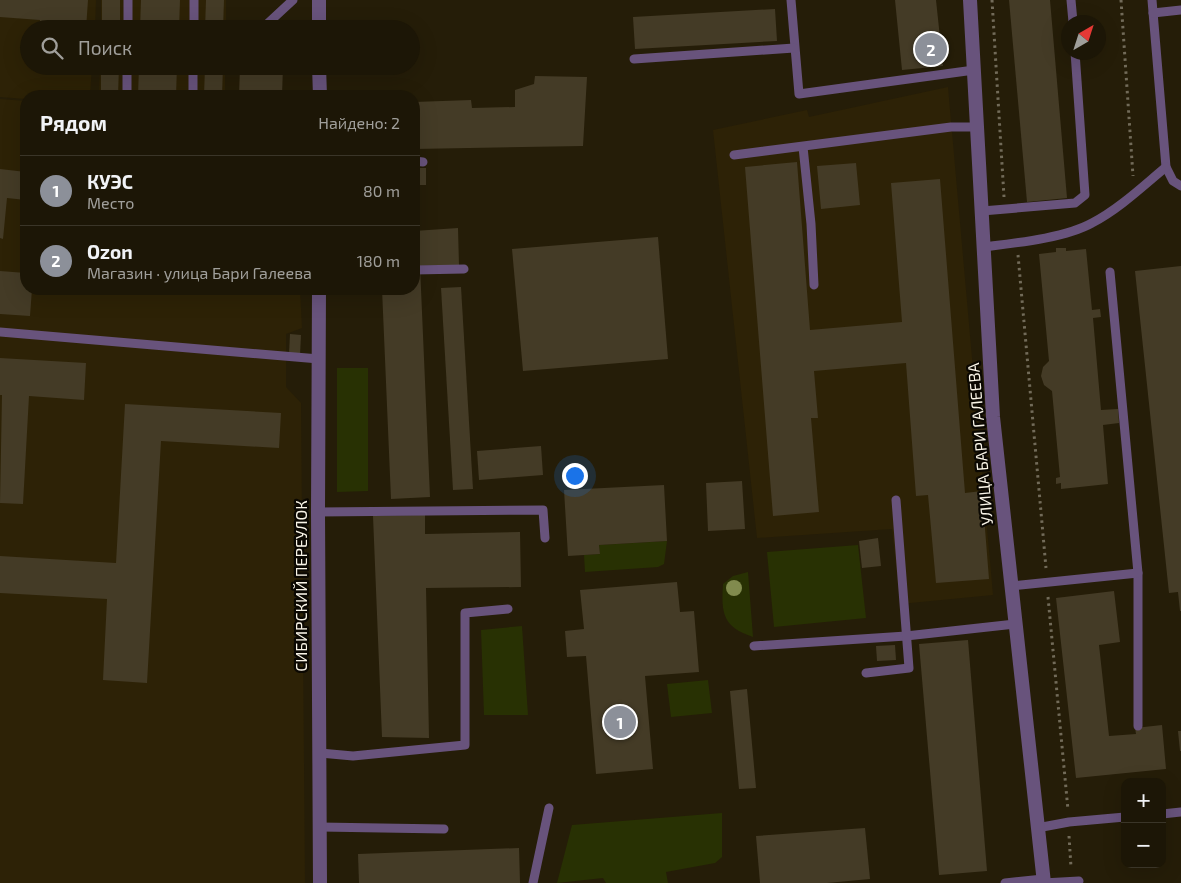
<!DOCTYPE html>
<html lang="ru">
<meta charset="utf-8">
<style>
body{margin:0;font-family:"Exo 2",sans-serif;background:#292314;color:#f1f3f6}
.controls{position:absolute;right:15px;bottom:15px;display:grid;overflow:hidden;border-radius:10px;box-shadow:0 5px 20px #0002}
.controls button{width:45px;height:45px;display:grid;place-items:center;padding:0;border:0;border-bottom:1px solid #3a3528;background:#1c1606;color:#f1f3f6;font:25px sans-serif}
.compass{position:absolute;left:1061px;top:15px;width:45px;height:45px;border-radius:50%;background:#1c1606;box-shadow:0 5px 20px #0002;rotate:39deg}
.you{position:absolute;left:574px;top:475px;width:18px;height:18px;margin:-12px;border:4px solid #fff;border-radius:50%;background:#1a73e8;box-shadow:0 0 0 8px #1a73e833}
.badge{display:grid;place-items:center;width:32px;height:32px;border-radius:50%;background:#8c9099;color:#fff;font-size:16px;font-weight:700}
.pin{position:absolute;translate:-50% -50%;border:2px solid #fff;box-shadow:0 1px 5px #0006}
.list{margin:0;padding:0;list-style:none}
h2{display:flex;justify-content:space-between;align-items:center;height:65px;margin:0;padding:0 20px;font-size:21px}
h2 small{font-size:16px;font-weight:400;color:#a09f9b}
.list li{display:grid;grid-template-columns:32px 1fr auto;gap:15px;align-items:center;box-sizing:border-box;height:70px;padding:0 20px;border-top:1px solid #3a3528}
.list b{display:block;font-size:19px;white-space:nowrap}
.list p{margin:0;font-size:16px;white-space:nowrap;color:#a09f9b}
.list em{font-size:16px;font-style:normal;color:#a09f9b}
.icon{flex:none;width:28px;height:28px;fill:none;stroke:currentColor;stroke-width:2;stroke-linecap:round;stroke-linejoin:round}
.map{position:relative;flex:none;width:1181px;height:883px;overflow:hidden}
.search{position:absolute;background:#1c1606;box-shadow:0 5px 20px #0002;left:20px;top:20px;width:400px;height:55px;display:flex;align-items:center;gap:12px;box-sizing:border-box;padding:0 18px;border-radius:28px;color:#a09f9b;font-size:19px}
.panel{position:absolute;background:#1c1606;box-shadow:0 5px 20px #0002;left:20px;top:90px;width:400px;height:205px;border-radius:20px}
.map>svg:first-child{display:block}
.built{fill:#2d2206}
.green{fill:#283103}
.building{fill:#443b26}
.lines{fill:none;stroke-linecap:round;stroke-linejoin:round}
.path{stroke:#726b59;stroke-width:3;stroke-dasharray:2.5 4;stroke-linecap:butt}
.service{stroke:#68537c;stroke-width:9}
.minor{stroke:#68537c;stroke-width:14}
.tree{fill:#818b4e}
.labels{text-anchor:middle;stroke-width:4.5;stroke-linejoin:round;paint-order:stroke}
.street-label{font-size:16px;fill:#f9f4e7;stroke:#0b0802}
</style>
<div class="map">
<svg width="1181" height="883" viewBox="0 0 1181 883">
<rect width="100%" height="100%" fill="#251d08"/>
<g class="built">
<path d="M0,0H96L95,29H29V66H92L90,96H26V99L0,97Z"/>
<rect x="101" y="0" width="125" height="29"/>
<path d="M100,66H225V96H99Z"/>
<path d="M948,87L993,595L900,604L892,529L757,538L713,130L807,110L809,117Z"/>
<path d="M0,99L26,101V289H300L302,328L286,334V387L301,403L305,883H0Z"/>
</g>
<g class="green">
<path d="M337,368H368V491L337,492Z"/>
<path d="M667,541L664,564L658,567L585,572L584,555L600,554L599,545Z"/>
<path d="M858,545L866,618L774,627L767,552Z"/>
<path d="M748,572L753,637C723,627 721,614 723,584L733,576Z"/>
<path d="M522,626L528,715H484L481,630Z"/>
<path d="M708,680L712,713L671,717L667,684Z"/>
<path d="M722,813V857L715,863L666,872L668,883H606L603,878L557,883L572,825Z"/>
</g>
<g class="building">
<path d="M0,0H88L86,29H39L40,20L0,17Z"/>
<rect x="102" y="0" width="18" height="29"/>
<path d="M141,0H180L179,29H140Z"/>
<path d="M206,0H224L223,29H205Z"/>
<path d="M895,0H936L943,66L902,70Z"/>
<path d="M1009,0H1050L1067,198L1027,202Z"/>
<path d="M775,9L777,41L635,49L633,17Z"/>
<path d="M101,66H119L118,96H101Z"/>
<path d="M139,66H177L176,96H138Z"/>
<path d="M205,66H223L222,96H204Z"/>
<path d="M240,66H283L282,96H239Z"/>
<path d="M535,76L587,77L583,146L414,149V102L471,100L472,108L515,107V90L534,84Z"/>
<path d="M797,162L810,330L902,322L891,183L940,179L965,493L982,491L989,579L936,583L928,495L916,496L906,363L814,371L818,418H811L819,512L773,516L745,167Z"/>
<path d="M856,163L860,205L821,209L817,166Z"/>
<rect x="414" y="168" width="12" height="17"/>
<path d="M0,169L26,172V200L7,198L3,239L0,238Z"/>
<path d="M458,228L459,265L420,266L430,497L391,499L382,289H414V231Z"/>
<path d="M658,237L668,359L523,371L512,249Z"/>
<path d="M1056,248H1066V251L1086,249L1092,310L1100,309L1101,317L1093,318L1101,410L1118,409L1119,423L1103,425L1108,484L1061,489V483L1056,484V478L1060,477L1052,391L1044,385L1041,376L1043,367L1049,361L1039,254L1056,252Z"/>
<path d="M1181,266V611H1180L1178,592L1169,593L1135,271Z"/>
<path d="M0,271L26,273V289H32L30,316L0,314Z"/>
<path d="M461,287L473,489L453,490L441,288Z"/>
<path d="M290,334L301,335L300,355L289,354Z"/>
<path d="M0,358L86,363L84,400L29,396L23,504L0,503L2,395H0Z"/>
<path d="M125,404L281,413L279,448L161,441L147,683L103,680L107,599L0,593V556L116,563Z"/>
<path d="M541,446L543,475L479,480L477,451Z"/>
<path d="M742,481L745,529L708,531L706,483Z"/>
<path d="M664,485L667,541L599,545L600,554L568,556L564,490Z"/>
<path d="M425,515V534L520,532L521,587L426,588L429,738L382,737L373,516Z"/>
<path d="M878,538L881,566L862,568L859,541Z"/>
<path d="M677,582L680,612L694,611L699,672L645,676L653,769L596,774L586,656L567,657L565,631L584,629L580,590Z"/>
<path d="M1114,591L1120,642L1099,645L1109,736L1136,734L1135,728L1162,725L1166,769L1076,778L1056,598Z"/>
<path d="M968,640L987,871L939,875L919,644Z"/>
<path d="M895,645L896,660L877,661L876,646Z"/>
<path d="M747,689L756,788L739,789L730,691Z"/>
<path d="M1178,731H1181V751H1180Z"/>
<path d="M865,828L870,879L827,883H760L756,836Z"/>
<path d="M519,848L520,883H359L358,854Z"/>
</g>
<g class="lines">
<g class="path">
<path d="M992,0L1004,197"/>
<path d="M1121,0L1133,176"/>
<path d="M1018,255L1046,568"/>
<path d="M1048,597L1068,810"/>
<path d="M1069,836L1071,867"/>
</g>
<g class="service">
<path d="M791,0L799,94L974,70"/>
<path d="M1071,0L1073,22"/>
<path d="M1152,0L1166,167L1173,181L1181,186"/>
<path d="M1153,13L1181,10"/>
<path d="M266,25L293,0"/>
<path d="M128,29V0"/>
<path d="M194,29V0"/>
<path d="M634,59L794,48"/>
<path d="M127,96V66"/>
<path d="M193,96V66"/>
<path d="M341,96H367"/>
<path d="M803,147L811,224L814,285"/>
<path d="M734,155L951,127H977"/>
<path d="M414,161L423,162"/>
<path d="M982,211L1075,203L1085,195L1075,52"/>
<path d="M984,247C1015,243 1065,238 1092,223C1119,209 1143,186 1166,167"/>
<path d="M414,270L464,269"/>
<path d="M1110,272L1138,573V726"/>
<path d="M0,332L319,359"/>
<path d="M318,512L543,510L545,538"/>
<path d="M1011,586L1138,573"/>
<path d="M754,646L906,636L1015,624"/>
<path d="M866,673L909,668L896,500"/>
<path d="M320,753L353,756L465,745V613L508,609"/>
<path d="M1162,814L1181,812"/>
<path d="M320,827L444,829"/>
<path d="M1037,828L1069,822L1125,817"/>
<path d="M533,883L549,808"/>
<path d="M1005,883L1043,879"/>
<path d="M1043,883L1079,881"/>
</g>
<g class="minor">
<path d="M319,0V29"/>
<path d="M970,0L993,417L1044,883"/>
<path d="M319,66L320,96"/>
<path d="M319,289L318,512L320,883"/>
</g>
</g>
<circle class="tree" cx="734" cy="588" r="8"/>
<g class="labels">
<g class="street-label">
<text transform="translate(980 444) rotate(-95)" y="6">УЛИЦА БАРИ ГАЛЕЕВА</text>
<text transform="translate(301 586) rotate(-90)" y="6">СИБИРСКИЙ ПЕРЕУЛОК</text>
</g>
</g>
</svg>
<div class="controls">
<button>+</button>
<button>−</button>
</div>
<svg class="compass" viewBox="-18 -18 36 36"><path d="M0-13l5 13h-10z" fill="#e53935"/><path d="M0 13l5-13h-10z" fill="#a09f9b"/></svg>
<div class="you"></div>
<div class="pin badge" style="left:620px;top:722px">1</div>
<div class="pin badge" style="left:931px;top:49px">2</div>
<div class="search"><svg class="icon" aria-label="search" viewBox="0 0 24 24"><circle cx="10" cy="10" r="6"/><path d="M15 15l6 6"/></svg>Поиск</div>
<section class="panel">
<h2>Рядом<small>Найдено: 2</small></h2>
<ul class="list">
<li><span class="badge">1</span><div><b>КУЭС</b><p>Место</p></div><em>80 m</em></li>
<li><span class="badge">2</span><div><b>Ozon</b><p>Магазин · улица Бари Галеева</p></div><em>180 m</em></li>
</ul>
</section>
</div>
